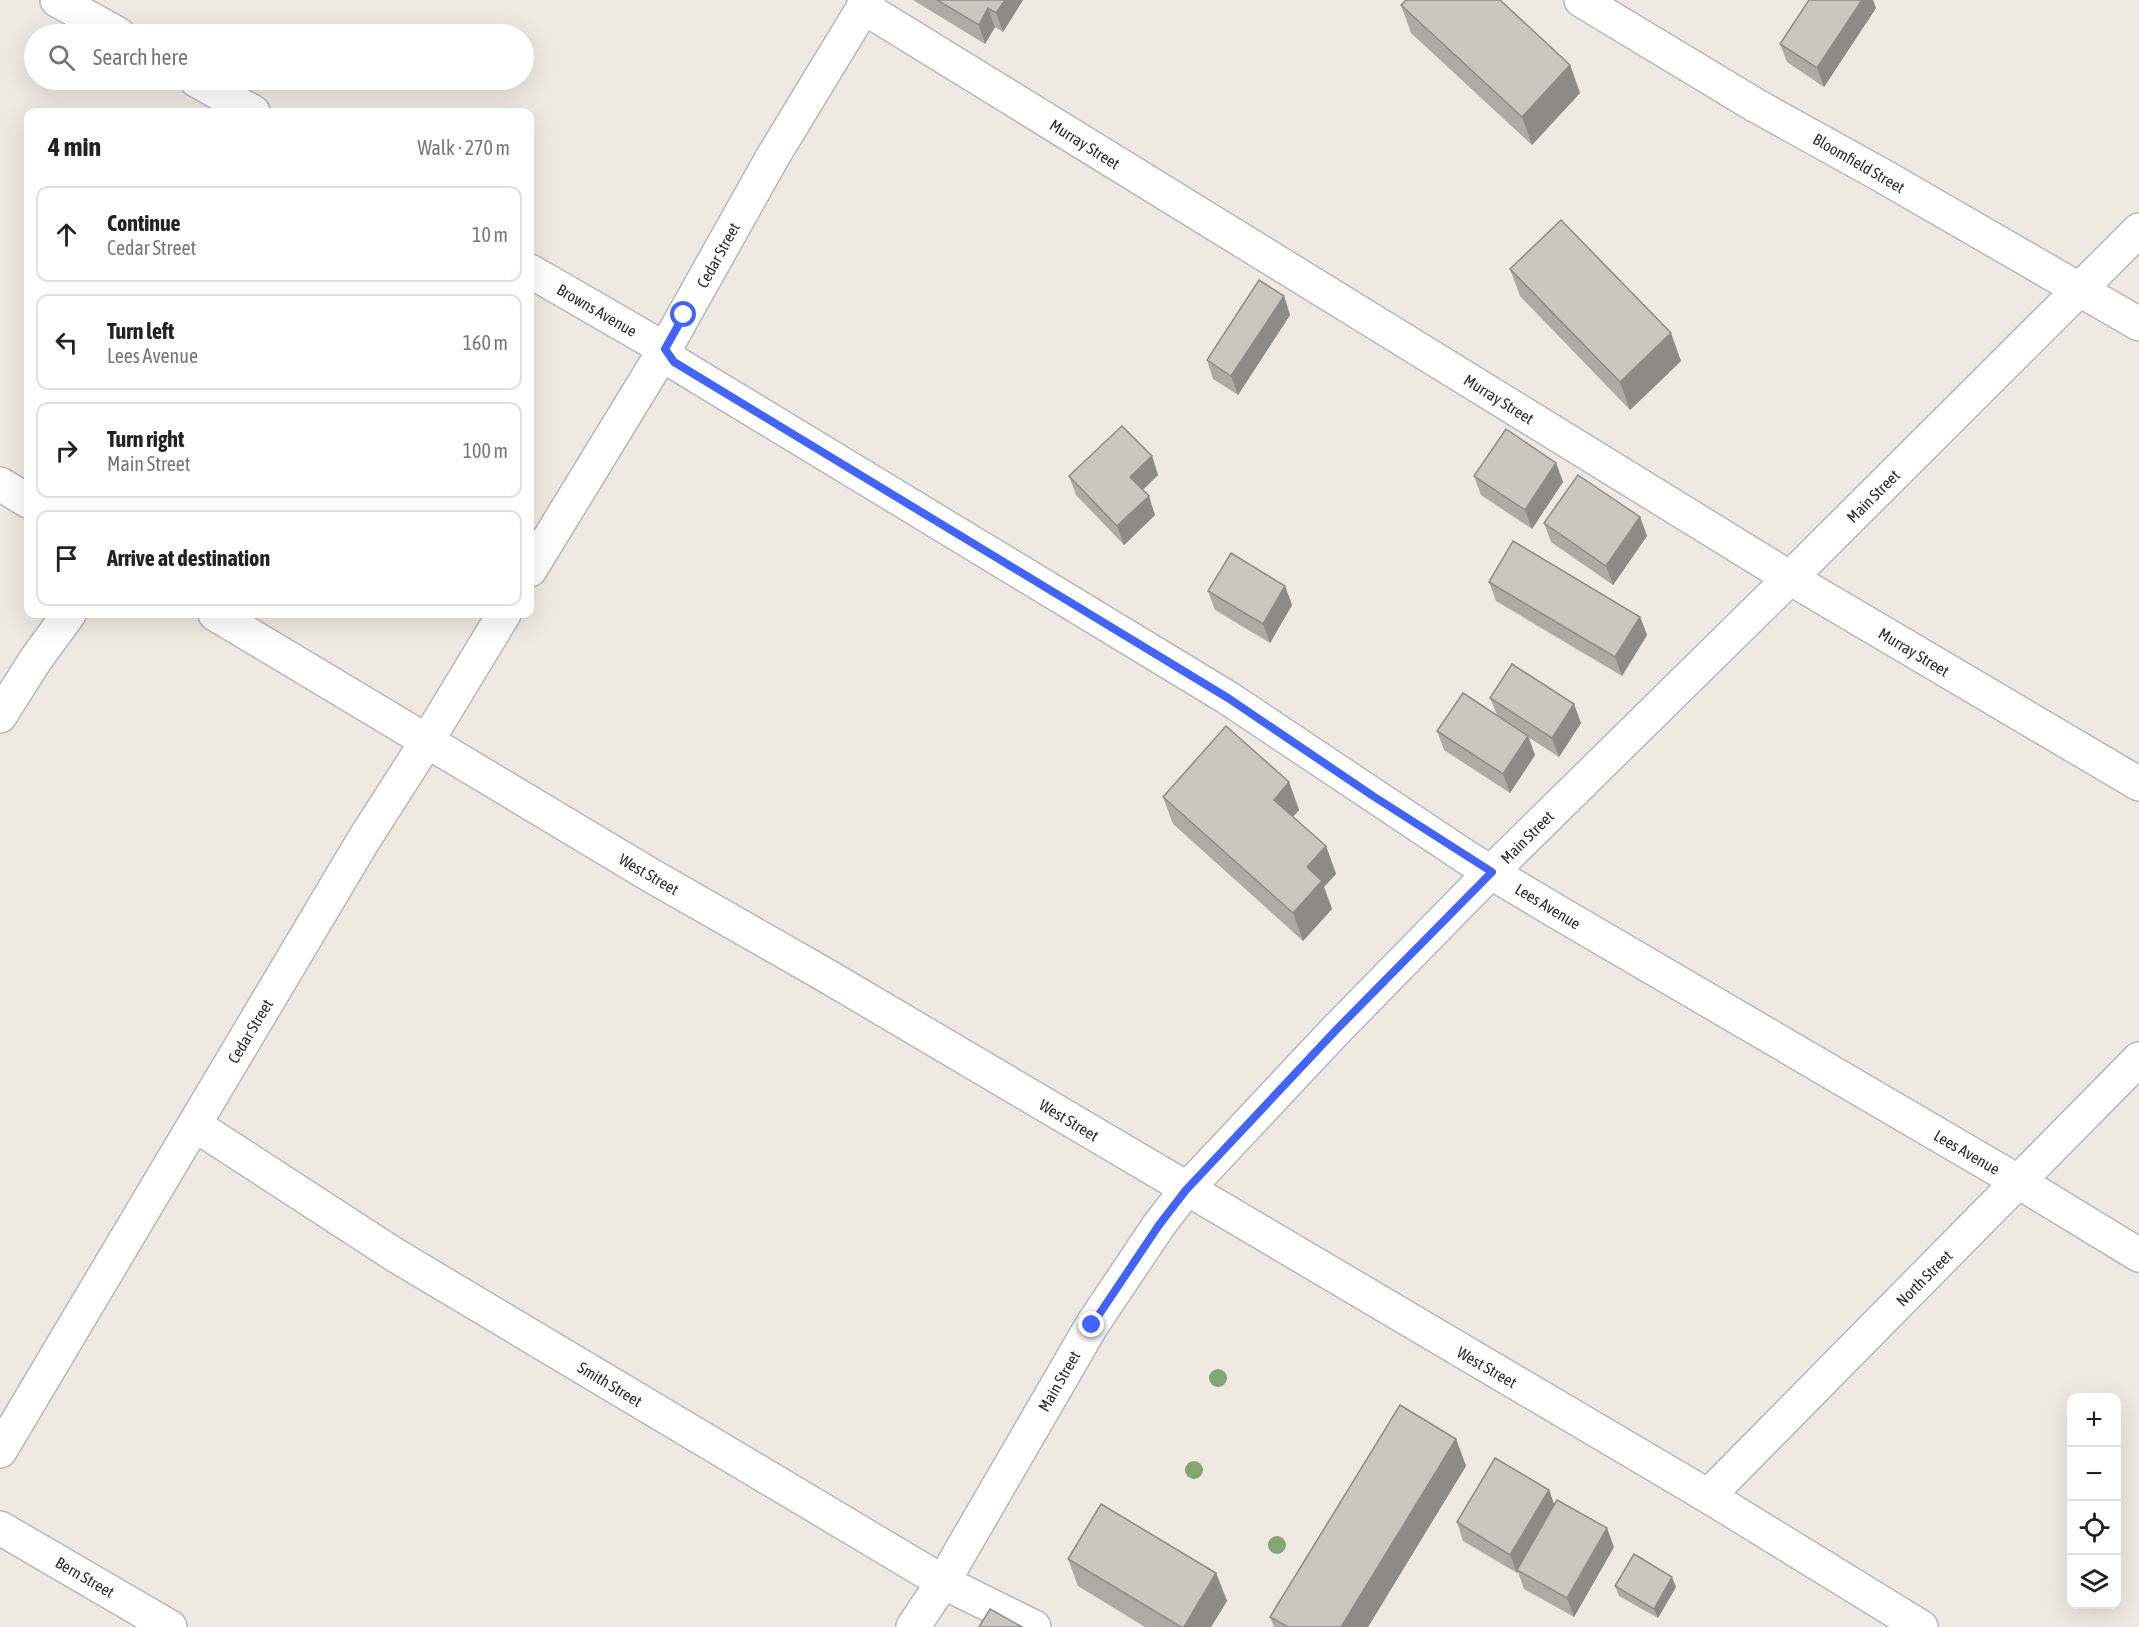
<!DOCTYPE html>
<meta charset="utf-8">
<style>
body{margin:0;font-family:"Asap Condensed",sans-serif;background:#f2f2f2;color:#222}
.controls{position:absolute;right:18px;bottom:18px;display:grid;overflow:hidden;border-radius:12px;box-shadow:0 6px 24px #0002}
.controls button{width:54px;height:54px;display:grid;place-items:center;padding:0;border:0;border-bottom:2px solid #e0e0e0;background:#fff;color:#222;font:30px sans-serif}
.stop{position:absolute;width:18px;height:18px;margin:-14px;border:4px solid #4264fb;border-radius:50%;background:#fff}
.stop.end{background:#4264fb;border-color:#fff;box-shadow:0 2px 6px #0008}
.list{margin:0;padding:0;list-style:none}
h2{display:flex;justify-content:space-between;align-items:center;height:78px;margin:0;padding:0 24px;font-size:26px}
h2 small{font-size:20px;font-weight:400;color:#767676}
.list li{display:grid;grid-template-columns:39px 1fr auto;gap:18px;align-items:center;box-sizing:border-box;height:96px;margin:0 12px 12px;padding:0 12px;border:2px solid #e0e0e0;border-radius:12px}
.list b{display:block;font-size:22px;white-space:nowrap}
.list p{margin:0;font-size:20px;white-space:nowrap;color:#767676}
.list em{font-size:20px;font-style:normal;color:#767676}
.icon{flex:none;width:33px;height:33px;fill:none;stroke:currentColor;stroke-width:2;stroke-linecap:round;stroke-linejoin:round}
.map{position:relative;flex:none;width:2139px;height:1627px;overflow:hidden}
.search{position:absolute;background:#fff;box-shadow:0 6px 24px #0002;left:24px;top:24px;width:510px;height:66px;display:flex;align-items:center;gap:15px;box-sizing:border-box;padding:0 21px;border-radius:33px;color:#767676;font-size:22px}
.panel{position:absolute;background:#fff;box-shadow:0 6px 24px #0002;left:24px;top:108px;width:510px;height:510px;border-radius:12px}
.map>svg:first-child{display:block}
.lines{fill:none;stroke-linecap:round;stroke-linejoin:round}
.minor-casing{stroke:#b4b7c1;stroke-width:36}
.minor{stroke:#fff;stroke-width:33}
.tree{fill:#84a574}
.wall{fill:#afaba4}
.shaded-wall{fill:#8e8b86}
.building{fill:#cbc7bf;stroke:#8e8b86;stroke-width:1.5}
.route{stroke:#4264fb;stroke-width:8}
.labels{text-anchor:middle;stroke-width:5;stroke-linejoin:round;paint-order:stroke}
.street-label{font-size:16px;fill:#2e2e2e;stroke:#fff}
</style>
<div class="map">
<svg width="2139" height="1627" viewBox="0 0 2139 1627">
<rect width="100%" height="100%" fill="#efe9e1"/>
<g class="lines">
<defs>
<g id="minor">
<path d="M57,0L118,34"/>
<path d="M1581,0L1755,105L1883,176L2139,324"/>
<path d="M863,7L1790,578L2139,784"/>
<path d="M196,80L253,112"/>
<path d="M530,271L665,349L674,362L1228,698L1469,859L1554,910L2019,1182L2139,1255"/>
<path d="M0,484L28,501"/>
<path d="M530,570L665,349L772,158L868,0"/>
<path d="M215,614L652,876L827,976L1708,1496L1921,1627"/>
<path d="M0,716L36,659L69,614"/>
<path d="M195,1125L395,1255L943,1582L1034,1627"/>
<path d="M0,1451L363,841L427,741L504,614"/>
<path d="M1708,1496L2139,1059"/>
<path d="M0,1528L170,1627"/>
<path d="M913,1627L943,1582L1092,1325L1159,1225L1186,1190L1337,1029L1480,883L1790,578L2139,230"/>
</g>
</defs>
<use href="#minor" class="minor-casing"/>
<use href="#minor" class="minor"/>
</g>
<g class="tree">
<circle cx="1218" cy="1378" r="9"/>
<circle cx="1194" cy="1470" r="9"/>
<circle cx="1277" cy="1545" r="9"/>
</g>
<g class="wall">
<path d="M913,0H1023L1003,32L995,27L985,44Z"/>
<path d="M1401,5L1570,65L1580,93L1532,145L1411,33Z"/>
<path d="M1876,8L1824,87L1787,62L1780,44Z"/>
<path d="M1510,269L1681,361L1630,410L1520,296Z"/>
<path d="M1284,296L1290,315L1238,395L1213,379L1207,360Z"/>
<path d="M1152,456L1158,475L1143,490L1155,515L1124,545L1076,495L1069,476Z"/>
<path d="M1556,463L1563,482L1532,529L1481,495L1474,476Z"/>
<path d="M1640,517L1647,536L1613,585L1551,542L1544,523Z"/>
<path d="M1489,582L1640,617L1647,635L1622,676L1496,601Z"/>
<path d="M1285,586L1292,605L1270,643L1215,610L1208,591Z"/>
<path d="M1490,698L1581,723L1559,757L1528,737L1535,755L1510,793L1444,750L1437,731L1497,715Z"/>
<path d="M1289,782L1299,810L1293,817L1326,846L1336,874L1324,887L1332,909L1303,941L1173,824L1163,797Z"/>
<path d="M1456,1439L1466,1466L1368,1627H1274L1270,1617Z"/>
<path d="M1549,1490L1554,1505L1614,1547L1574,1617L1524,1589L1518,1572L1517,1573L1463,1541L1457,1522Z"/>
<path d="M1068,1559L1216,1573L1227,1601L1211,1627H1145L1078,1586Z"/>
<path d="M1615,1586L1676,1587L1658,1618L1619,1596Z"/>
</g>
<g class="shaded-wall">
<path d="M1005,0H1023L1003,32L996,13Z"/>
<path d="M1862,0H1873L1876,8L1824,87L1817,68Z"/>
<path d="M988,8L995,27L985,44L979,25Z"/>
<path d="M1570,65L1580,93L1532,145L1522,117Z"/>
<path d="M1284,296L1290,315L1238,395L1231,376Z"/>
<path d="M1671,333L1681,361L1630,410L1620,382Z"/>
<path d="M1152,456L1158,475L1137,495L1130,477Z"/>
<path d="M1556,463L1563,482L1532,529L1525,510Z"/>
<path d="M1149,496L1155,515L1124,545L1117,526Z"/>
<path d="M1640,517L1647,536L1613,585L1606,566Z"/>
<path d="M1285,586L1292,605L1270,643L1263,624Z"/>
<path d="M1640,617L1647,635L1622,676L1615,657Z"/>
<path d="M1574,704L1581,723L1559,757L1552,738Z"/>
<path d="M1528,736L1535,755L1510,793L1503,774Z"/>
<path d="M1289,782L1299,810L1284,827L1274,800Z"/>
<path d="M1326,846L1336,874L1324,887L1332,909L1303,941L1293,913L1307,867Z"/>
<path d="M1456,1439L1466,1466L1368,1627H1341Z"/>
<path d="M1549,1490L1556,1509L1517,1570L1518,1572L1517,1573L1510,1555Z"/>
<path d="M1607,1528L1614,1547L1574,1617L1567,1598Z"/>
<path d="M1216,1573L1227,1601L1211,1627H1184Z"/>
<path d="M1672,1577L1676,1587L1658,1618L1654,1609Z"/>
</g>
<g class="building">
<path d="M937,0H1005L996,13L988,8L979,25Z"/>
<path d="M1406,0H1500L1570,65L1522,117L1401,5Z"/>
<path d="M1809,0H1862L1817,68L1780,44Z"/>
<path d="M1561,220L1671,333L1620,382L1510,269Z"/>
<path d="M1259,280L1284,296L1231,376L1207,360Z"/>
<path d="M1122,426L1152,456L1130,477L1149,496L1117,526L1069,476Z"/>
<path d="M1506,429L1556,463L1525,510L1474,476Z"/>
<path d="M1578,475L1640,517L1606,566L1544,523Z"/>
<path d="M1513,541L1640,617L1615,657L1489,582Z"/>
<path d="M1231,553L1285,586L1263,624L1208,591Z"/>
<path d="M1512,664L1574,704L1552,738L1490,698Z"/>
<path d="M1463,693L1528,736L1503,774L1437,731Z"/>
<path d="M1226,726L1289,782L1274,800L1326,846L1307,867L1322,881L1293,913L1163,797Z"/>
<path d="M1400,1405L1456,1439L1341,1627H1288L1270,1617Z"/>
<path d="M1495,1458L1549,1490L1510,1555L1457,1522Z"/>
<path d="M1557,1500L1607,1528L1567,1598L1517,1570Z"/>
<path d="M1101,1504L1216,1573L1184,1627H1181L1068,1559Z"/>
<path d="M1634,1554L1672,1577L1654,1609L1615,1586Z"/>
<path d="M990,1609L1022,1627H979Z"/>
</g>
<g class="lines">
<path class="route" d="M684,315L665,349L674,362L1228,698L1373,796L1492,872L1337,1029L1186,1190L1159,1225L1092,1325"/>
</g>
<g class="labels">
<g class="street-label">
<text transform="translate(1085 144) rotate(32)" y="6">Murray Street</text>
<text transform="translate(1859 163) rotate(30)" y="6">Bloomfield Street</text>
<text transform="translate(718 255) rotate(-61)" y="6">Cedar Street</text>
<text transform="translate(597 310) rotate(30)" y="6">Browns Avenue</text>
<text transform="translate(1499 399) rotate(32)" y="6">Murray Street</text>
<text transform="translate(1873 496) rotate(-45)" y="6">Main Street</text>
<text transform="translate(1914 652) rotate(31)" y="6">Murray Street</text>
<text transform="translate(1527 837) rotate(-45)" y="6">Main Street</text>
<text transform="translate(649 874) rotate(30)" y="6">West Street</text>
<text transform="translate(1548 906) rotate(31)" y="6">Lees Avenue</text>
<text transform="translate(250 1031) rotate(-59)" y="6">Cedar Street</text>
<text transform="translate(1069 1120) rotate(31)" y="6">West Street</text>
<text transform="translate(1967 1152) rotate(30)" y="6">Lees Avenue</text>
<text transform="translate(1924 1278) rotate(-45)" y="6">North Street</text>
<text transform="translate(1487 1367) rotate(30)" y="6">West Street</text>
<text transform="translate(1059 1381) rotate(-60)" y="6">Main Street</text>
<text transform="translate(610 1384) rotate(31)" y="6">Smith Street</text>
<text transform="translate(85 1577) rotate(30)" y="6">Bern Street</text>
</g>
</g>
</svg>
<div class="controls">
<button>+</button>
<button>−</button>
<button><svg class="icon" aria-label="locate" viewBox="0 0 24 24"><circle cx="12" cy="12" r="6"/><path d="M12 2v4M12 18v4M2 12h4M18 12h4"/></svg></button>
<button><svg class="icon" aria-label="layers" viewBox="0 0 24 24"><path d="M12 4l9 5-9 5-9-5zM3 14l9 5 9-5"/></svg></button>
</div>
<div class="stop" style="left:684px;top:315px"></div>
<div class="stop end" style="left:1092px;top:1325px"></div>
<div class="search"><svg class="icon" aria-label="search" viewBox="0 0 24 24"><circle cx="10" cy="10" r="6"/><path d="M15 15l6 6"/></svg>Search here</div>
<section class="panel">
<h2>4 min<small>Walk · 270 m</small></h2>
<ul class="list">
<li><svg class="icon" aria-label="ahead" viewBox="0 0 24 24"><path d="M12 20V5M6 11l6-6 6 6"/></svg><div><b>Continue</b><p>Cedar Street</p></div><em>10 m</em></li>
<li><svg class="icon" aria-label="left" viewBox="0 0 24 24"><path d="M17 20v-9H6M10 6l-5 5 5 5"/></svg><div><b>Turn left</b><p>Lees Avenue</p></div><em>160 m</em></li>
<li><svg class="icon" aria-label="right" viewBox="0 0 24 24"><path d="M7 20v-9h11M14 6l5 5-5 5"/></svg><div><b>Turn right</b><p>Main Street</p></div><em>100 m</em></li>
<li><svg class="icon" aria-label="arrive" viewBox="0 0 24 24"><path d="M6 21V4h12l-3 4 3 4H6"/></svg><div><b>Arrive at destination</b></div></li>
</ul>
</section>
</div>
